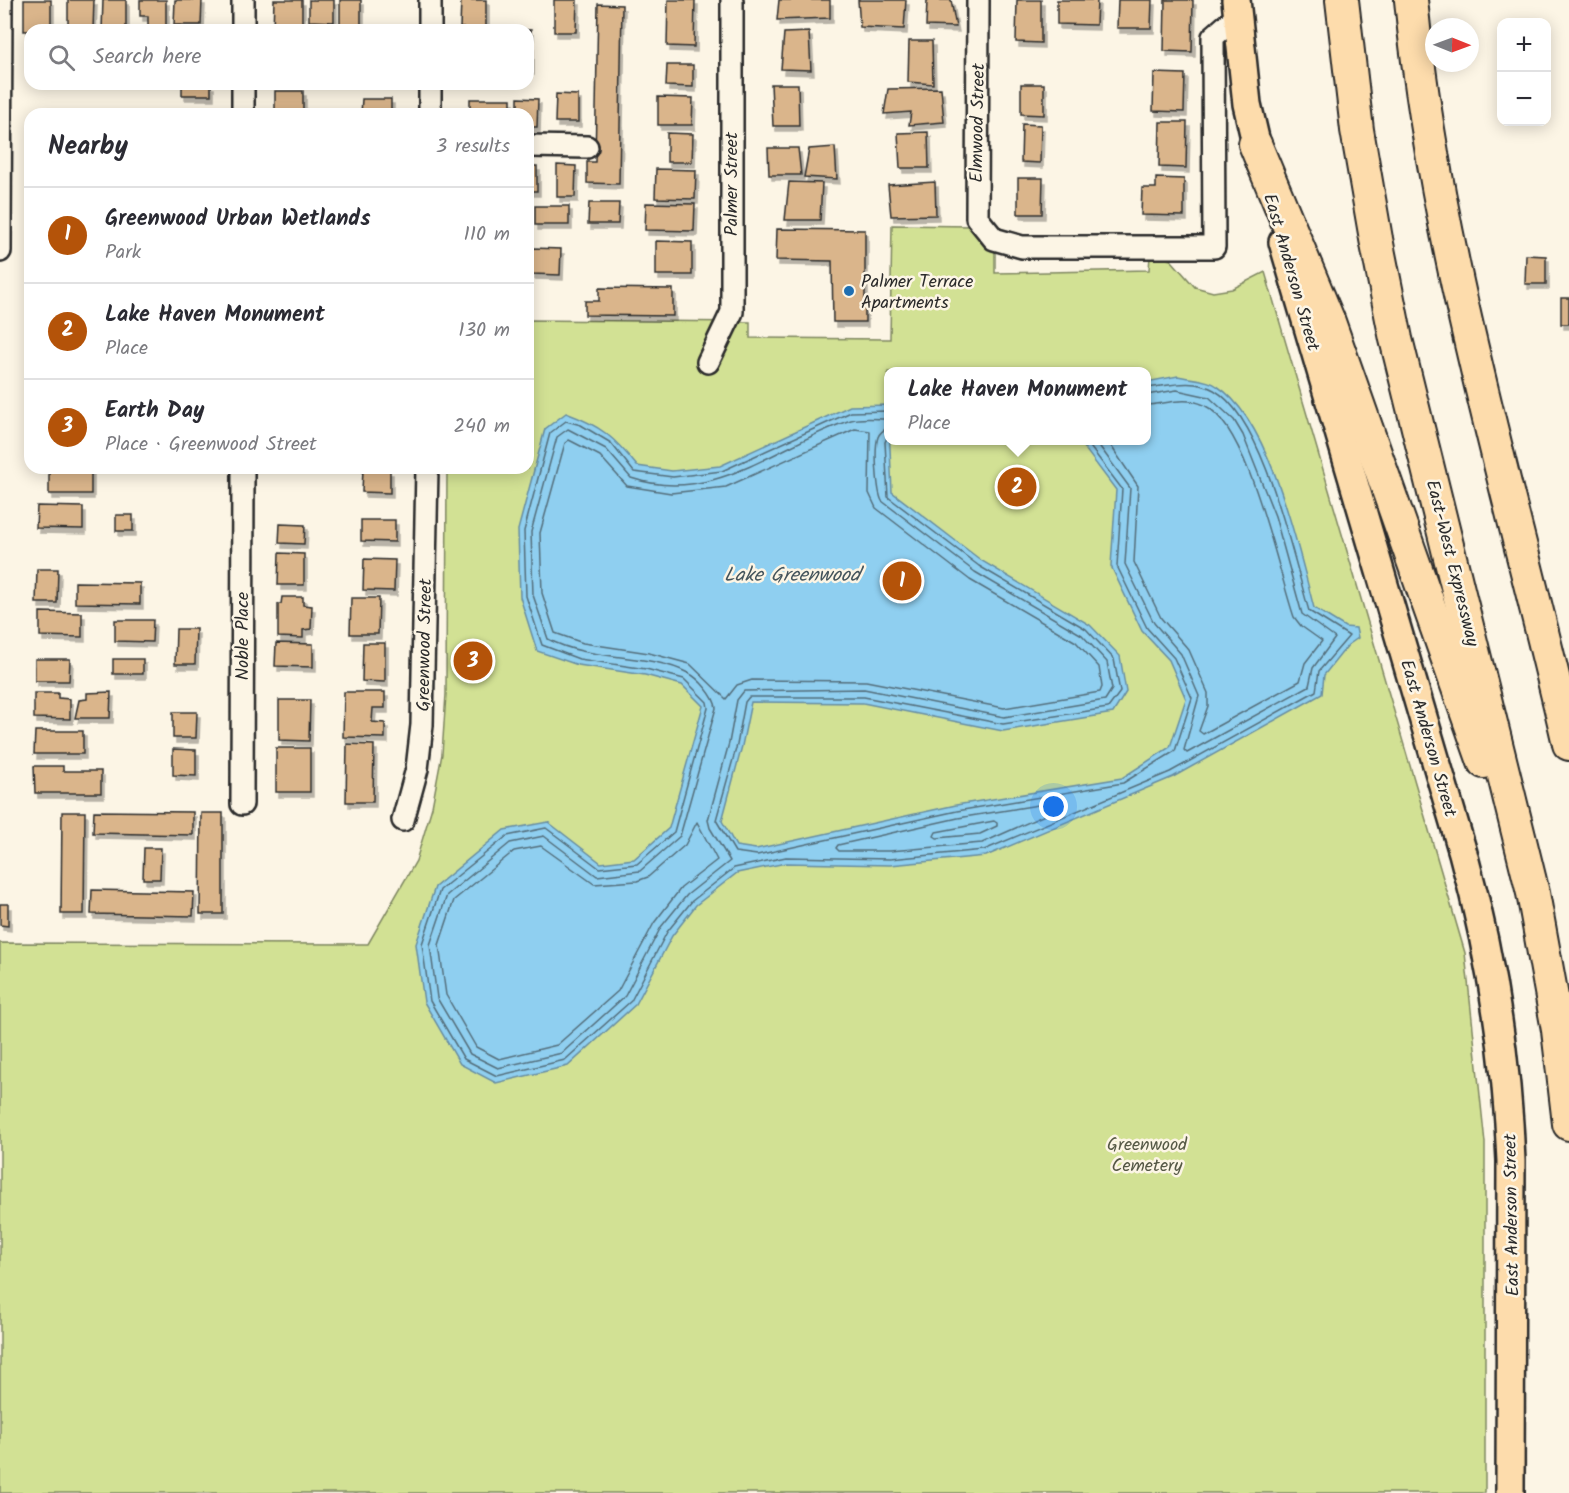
<!DOCTYPE html>
<meta charset="utf-8">
<style>
body{margin:0;font-family:Kalam,sans-serif;background:#f7f7f7;color:#2b2b33}
.controls{position:absolute;right:18px;top:18px;display:grid;overflow:hidden;border-radius:12px;box-shadow:0 3px 15px #0003}
.controls button{width:54px;height:54px;display:grid;place-items:center;padding:0;border:0;border-bottom:2px solid #e1e1e2;background:#fff;color:#2b2b33;font:30px sans-serif}
.compass{position:absolute;left:1425px;top:18px;width:54px;height:54px;border-radius:50%;background:#fff;box-shadow:0 3px 15px #0003;rotate:91deg}
.you{position:absolute;left:1054px;top:807px;width:21px;height:21px;margin:-15px;border:4px solid #fff;border-radius:50%;background:#1a73e8;box-shadow:0 0 0 9px #1a73e833}
.badge{display:grid;place-items:center;width:39px;height:39px;border-radius:50%;background:#b45309;color:#fff;font-size:20px;font-weight:700}
.pin{position:absolute;translate:-50% -50%;border:3px solid #fff;box-shadow:0 2px 6px #0006}
.popup{position:absolute;left:884px;top:367px;width:267px;height:78px;box-sizing:border-box;display:grid;place-content:center;border-radius:12px;background:#fff;filter:drop-shadow(0 2px 4px #0005);font-size:20px;white-space:nowrap;color:#7c7c81}
.popup b{font-size:22px;color:#2b2b33}
.popup::after{content:'';position:absolute;left:50%;top:100%;margin-left:-12px;border:12px solid transparent;border-top-color:#fff}
.list{margin:0;padding:0;list-style:none}
h2{display:flex;justify-content:space-between;align-items:center;height:78px;margin:0;padding:0 24px;font-size:26px}
h2 small{font-size:20px;font-weight:400;color:#7c7c81}
.list li{display:grid;grid-template-columns:39px 1fr auto;gap:18px;align-items:center;box-sizing:border-box;height:96px;padding:0 24px;border-top:2px solid #e1e1e2}
.list b{display:block;font-size:22px;white-space:nowrap}
.list p{margin:0;font-size:20px;white-space:nowrap;color:#7c7c81}
.list em{font-size:20px;font-style:normal;color:#7c7c81}
.icon{flex:none;width:33px;height:33px;fill:none;stroke:currentColor;stroke-width:2;stroke-linecap:round;stroke-linejoin:round}
.map{position:relative;flex:none;width:1569px;height:1493px;overflow:hidden}
.search{position:absolute;background:#fff;box-shadow:0 3px 15px #0003;left:24px;top:24px;width:510px;height:66px;display:flex;align-items:center;gap:15px;box-sizing:border-box;padding:0 21px;border-radius:18px;color:#7c7c81;font-size:22px}
.panel{position:absolute;background:#fff;box-shadow:0 3px 15px #0003;left:24px;top:108px;width:510px;height:366px;border-radius:18px}
.map>svg:first-child{display:block}
.green{fill:#d2e194;stroke:#7e8660;stroke-width:1.5;fill-rule:evenodd}
.water{fill:#8fcff0;stroke:#678da1;stroke-width:1.5}
.lines{fill:none;stroke-linecap:round;stroke-linejoin:round}
.shore{stroke:#536d7a;stroke-width:1.5}
.building{fill:#dab58b;stroke:#2b2b2b;stroke-width:1.5;filter:url(#shadow)}
.minor-casing{stroke:#2b2b2b;stroke-width:26}
.major-casing{stroke:#2b2b2b;stroke-width:32}
.highway-casing{stroke:#2b2b2b;stroke-width:36}
.minor{stroke:#fcf5e5;stroke-width:21}
.major{stroke:#fddcac;stroke-width:27}
.highway{stroke:#fddcac;stroke-width:32}
.poi-dot{fill:#1f6fb2;stroke:#fcf5e5;stroke-width:2}
.labels{text-anchor:middle;stroke-width:5;stroke-linejoin:round;paint-order:stroke}
.street-label{font-size:18px;fill:#2b2b2b;stroke:#fcf5e5}
.poi-label{font-size:18px;fill:#2b2b2b;stroke:#fcf5e5;text-anchor:start}
.park-label{font-size:18px;fill:#555845;stroke:#fcf5e5}
.water-label{font-size:20px;font-style:italic;fill:#44545c;stroke:#fcf5e5}
</style>
<div class="map">
<svg width="1569" height="1493" viewBox="0 0 1569 1493">
<defs>
<filter id="shadow"><feDropShadow dx="3" dy="5" stdDeviation="0" flood-color="#0004"/></filter>
</defs>
<rect width="100%" height="100%" fill="#fcf5e5"/>
<filter id="ink" filterUnits="userSpaceOnUse"><feTurbulence type="fractalNoise" baseFrequency=".0167" numOctaves="2"/><feDisplacementMap in="SourceGraphic" scale="12" xChannelSelector="R" yChannelSelector="G"/><feConvolveMatrix kernelMatrix="1 2 1 2 8 2 1 2 1" color-interpolation-filters="sRGB"/></filter>
<g filter="url(#ink)">
<path class="green" d="M892,225L972,226L995,252V273L1149,270L1150,256L1171,260L1195,287L1213,292L1232,289L1265,272L1465,953L1485,1143V1493H0V943L368,944L416,861L432,807L442,754L446,694L447,468H528V320L750,322V338L890,339ZM888,372H1146V440H888Z"/>
<path class="water" d="M1178,376C1189,379 1208,379 1217,386C1271,421 1298,548 1314,608L1345,627L1356,628L1358,638L1348,645L1324,675L1322,694L1173,777L986,856L890,865L786,863L737,873L696,905L672,936L636,1004L568,1066L496,1083L460,1064L424,1002L416,944L435,887L504,830L548,822L601,863L634,859L669,828L703,706L682,685L645,675L578,665L537,651L520,597L518,530L545,429L566,413C601,426 614,437 637,466L672,471L720,466L850,406L888,405L892,492L982,561L1090,625L1120,656L1126,692L1113,713L1003,731L863,703L751,702L742,746L722,821L736,846L756,849L956,805L1122,778L1170,747L1186,699L1169,660L1142,631L1111,566L1116,490L1083,446L1070,441L1146,440V382Z"/>
<g class="lines">
<g class="shore">
<path d="M888,411L851,412L722,471L673,477L634,472L611,443L581,425L566,421L550,433L524,531L526,596L542,645L579,659L646,669L684,679L707,702L708,708L674,832L637,864L599,868L546,828L507,836L440,890L422,944L430,1001L464,1059L497,1076L565,1060L631,1001L667,932L692,901L734,868L786,857L890,859L984,850L1170,772L1316,691L1319,671L1349,636L1309,611C1293,557 1264,418 1214,390C1192,378 1168,386 1146,388"/>
<path d="M888,419C877,419 862,417 851,420C777,444 715,506 631,478L606,449L568,429L557,437L531,532L533,595L548,639C590,662 648,652 688,673C699,678 715,697 716,708L680,836L640,871L597,876L544,836L510,843L447,895L430,945L437,998L470,1054L498,1068L562,1053L625,996L661,927L687,895L730,861L710,828L708,820L729,743L737,700L744,691L864,689L1004,717L1105,700L1112,689L1107,662L1082,635L975,572L882,501C877,492 874,448 878,437C880,432 883,430 888,428"/>
<path d="M855,429L870,431L869,493L876,508L970,580L1076,642L1099,667L1102,687L1100,692L1004,708L866,681L752,680L737,685L726,699L690,664L649,653L583,643L555,633L542,593L540,533L565,443L569,440L600,456L627,486L671,493L726,487Z"/>
<path d="M888,436L885,442L888,497L979,566L1086,629L1114,659L1120,692L1108,708L1003,724L864,697H749L745,702L737,745L716,820L735,852L757,855L957,811L1123,783L1175,751L1192,698L1174,658L1147,628L1117,566L1122,489L1085,440"/>
<path d="M1095,440L1130,488L1125,564L1154,623L1181,654L1199,696L1184,750L1187,753L1309,686L1313,668L1335,638L1302,614L1275,516L1243,435L1234,420L1209,397L1177,390L1146,395"/>
<path d="M1107,440L1138,486L1134,562L1161,618L1189,650L1208,693V706L1199,731L1203,734L1300,681L1305,663L1322,641L1301,626L1294,617C1278,571 1249,426 1204,405C1185,396 1166,404 1146,405"/>
<path d="M1063,801L1066,803L1065,806L982,843L890,851H839L836,848L838,845L958,818Z"/>
<path d="M994,821L997,823V826L980,834L937,838L934,836L936,832Z"/>
<path d="M697,822L717,860L681,888L654,923L618,991L557,1045L499,1059L476,1047L446,995L439,945L454,900L514,851L541,846L594,884L637,881L648,877L685,845Z"/>
</g>
</g>
<g class="building">
<path d="M24,0H51V30L24,31Z"/>
<path d="M68,0H94L93,30H68Z"/>
<path d="M103,0H126V30H102Z"/>
<path d="M140,0H166V30H148V16H140Z"/>
<path d="M175,0H202L201,25H174Z"/>
<path d="M274,0H302V30H273Z"/>
<path d="M309,0H334V22L309,21Z"/>
<rect x="340" y="0" width="21" height="25"/>
<path d="M461,0H486V28H460Z"/>
<path d="M554,0H577L576,32H554Z"/>
<path d="M668,0H695L694,47L667,46Z"/>
<path d="M779,0H830V18L777,20Z"/>
<path d="M858,0H906L904,29L860,27Z"/>
<path d="M927,0H951L956,27L926,26Z"/>
<path d="M1017,0H1041V43L1016,42Z"/>
<path d="M1057,0H1097L1096,25L1057,24Z"/>
<path d="M1118,0H1152L1151,28H1117Z"/>
<path d="M1165,0H1193L1192,52L1164,51Z"/>
<path d="M598,4L622,5L619,184L587,183V162H595Z"/>
<path d="M509,29L531,30V70L528,69V30Z"/>
<path d="M809,32L811,70L781,69L784,33Z"/>
<path d="M909,41H932L933,84L908,82Z"/>
<path d="M667,65H693V87L666,86Z"/>
<path d="M1154,73L1185,74L1184,112L1153,111Z"/>
<rect x="182" y="84" width="29" height="11"/>
<path d="M771,84H798L799,126H773Z"/>
<path d="M1021,84H1044V115L1021,114Z"/>
<path d="M941,88L944,122L909,125L911,112L884,114L888,89Z"/>
<rect x="275" y="91" width="28" height="23"/>
<path d="M556,94L578,95V122H555Z"/>
<path d="M658,97L693,98L692,125H658Z"/>
<path d="M518,98L538,99L537,127H528V114H518Z"/>
<path d="M362,99H391V114H361Z"/>
<rect x="470" y="99" width="41" height="15"/>
<path d="M1160,122H1187L1186,168L1159,167Z"/>
<path d="M1022,124L1041,125L1040,163L1021,162Z"/>
<path d="M928,132L929,168H900L898,133Z"/>
<path d="M667,133L693,134L692,162H667Z"/>
<path d="M835,147L837,179L804,177L809,149Z"/>
<path d="M768,148H798L801,175H769Z"/>
<path d="M557,165L576,166L575,197H557Z"/>
<rect x="528" y="166" width="9" height="25"/>
<path d="M656,169L696,170L695,199L655,198Z"/>
<path d="M1018,178H1043L1042,214H1018Z"/>
<path d="M1156,178L1184,179V216L1141,215L1142,188H1156Z"/>
<path d="M789,182L822,183L820,220H785Z"/>
<path d="M935,182L936,215L891,216L888,185Z"/>
<path d="M589,203H619L618,224H588Z"/>
<path d="M646,203L695,204L694,231L645,230Z"/>
<rect x="535" y="206" width="34" height="19"/>
<path d="M777,229L865,230V322H833L832,261L776,260Z"/>
<path d="M656,241L692,242V275H656Z"/>
<path d="M532,248L561,249L560,275L532,274Z"/>
<path d="M1526,255L1546,256V284H1525Z"/>
<path d="M599,288L673,289V316L585,315V301H599Z"/>
<rect x="1561" y="298" width="8" height="26"/>
<rect x="49" y="468" width="42" height="26"/>
<path d="M363,469L390,470V493L362,492Z"/>
<path d="M37,506L83,507V529L36,528Z"/>
<rect x="116" y="515" width="17" height="16"/>
<path d="M361,520H395V542L361,541Z"/>
<path d="M280,524L305,525L304,544L279,543Z"/>
<path d="M279,553L304,554V585H278Z"/>
<path d="M364,559L395,560L394,591L363,590Z"/>
<path d="M37,569H58L57,603H36Z"/>
<path d="M75,582L140,583V604L75,603Z"/>
<path d="M282,597H303V605L312,606L311,629L303,630V638L278,637V604H281Z"/>
<path d="M351,598H379L378,634H350Z"/>
<path d="M40,612L82,613V637L40,636Z"/>
<path d="M115,620H153L152,642L115,641Z"/>
<path d="M176,629H196L195,664H175Z"/>
<path d="M276,643L313,644V667L275,666Z"/>
<path d="M363,643H385V682L362,681Z"/>
<path d="M35,659H70L69,681H35Z"/>
<rect x="113" y="659" width="30" height="15"/>
<path d="M111,692L110,718H75L79,700L87,699V693Z"/>
<path d="M344,692H385V708H373L372,722L385,723V738L343,737Z"/>
<path d="M34,693H58V698L70,699V719L34,718Z"/>
<path d="M279,700H310L309,741L279,740Z"/>
<path d="M173,712H197L196,738H173Z"/>
<path d="M35,731H83V754H34Z"/>
<path d="M347,744L374,745L373,802H346Z"/>
<rect x="276" y="748" width="34" height="44"/>
<path d="M173,749L196,750V776L173,775Z"/>
<path d="M34,766H63V771H101V793H35Z"/>
<path d="M94,811L193,812V835L93,833Z"/>
<path d="M62,812H85L84,914H61Z"/>
<path d="M201,813H223V914H200Z"/>
<path d="M144,848H161L160,879H143Z"/>
<path d="M92,890L194,892L193,916L91,914Z"/>
<path d="M0,904H8V926L0,925Z"/>
</g>
<g class="lines">
<defs>
<g id="minor">
<path d="M430,0V30"/>
<path d="M978,0L977,218L994,239L1022,247H1214L1213,37L1236,17"/>
<path d="M243,30V0"/>
<path d="M430,84V114"/>
<path d="M243,114V84"/>
<path d="M528,146L587,147"/>
<path d="M0,251L1,0"/>
<path d="M708,362L732,312V0"/>
<path d="M242,804L243,468"/>
<path d="M403,820L417,769L422,725L427,468"/>
</g>
<g id="major">
<path d="M1236,0L1247,104L1261,164"/>
<path d="M1283,242L1463,853C1491,955 1507,1056 1511,1161L1510,1493"/>
</g>
<g id="highway">
<path d="M1342,0L1357,130L1376,239L1396,339L1533,893L1558,1030L1569,1124"/>
<path d="M1411,0C1436,254 1512,496 1569,744"/>
<path d="M1255,144L1329,322L1484,762"/>
</g>
</defs>
<use href="#minor" class="minor-casing"/>
<use href="#major" class="major-casing"/>
<use href="#highway" class="highway-casing"/>
<use href="#minor" class="minor"/>
<use href="#major" class="major"/>
<use href="#highway" class="highway"/>
</g>
</g>
<circle class="poi-dot" cx="849" cy="291" r="6"/>
<g class="labels">
<g class="street-label">
<text transform="translate(977 123) rotate(-89)" y="6">Elmwood Street</text>
<text transform="translate(731 184) rotate(-90)" y="6">Palmer Street</text>
<text transform="translate(1292 272) rotate(74)" y="6">East Anderson Street</text>
<text transform="translate(1453 563) rotate(76)" y="6">East-West Expressway</text>
<text transform="translate(242 636) rotate(-90)" y="6">Noble Place</text>
<text transform="translate(424 645) rotate(-89)" y="6">Greenwood Street</text>
<text transform="translate(1429 738) rotate(74)" y="6">East Anderson Street</text>
<text transform="translate(1511 1215) rotate(-91)" y="6">East Anderson Street</text>
</g>
<g class="poi-label">
<text x="861" y="287">Palmer Terrace<tspan x="861" dy="21">Apartments</tspan></text>
</g>
<g class="park-label">
<text x="1147" y="1150">Greenwood<tspan x="1147" dy="21">Cemetery</tspan></text>
</g>
<g class="water-label">
<text x="792" y="581">Lake Greenwood</text>
</g>
</g>
</svg>
<div class="controls">
<button>+</button>
<button>−</button>
</div>
<svg class="compass" viewBox="-18 -18 36 36"><path d="M0-13l5 13h-10z" fill="#e53935"/><path d="M0 13l5-13h-10z" fill="#7c7c81"/></svg>
<div class="you"></div>
<div class="pin badge" style="left:902px;top:581px">1</div>
<div class="pin badge" style="left:1017px;top:487px">2</div>
<div class="popup"><b>Lake Haven Monument</b>Place</div>
<div class="pin badge" style="left:473px;top:661px">3</div>
<div class="search"><svg class="icon" aria-label="search" viewBox="0 0 24 24"><circle cx="10" cy="10" r="6"/><path d="M15 15l6 6"/></svg>Search here</div>
<section class="panel">
<h2>Nearby<small>3 results</small></h2>
<ul class="list">
<li><span class="badge">1</span><div><b>Greenwood Urban Wetlands</b><p>Park</p></div><em>110 m</em></li>
<li><span class="badge">2</span><div><b>Lake Haven Monument</b><p>Place</p></div><em>130 m</em></li>
<li><span class="badge">3</span><div><b>Earth Day</b><p>Place · Greenwood Street</p></div><em>240 m</em></li>
</ul>
</section>
</div>
